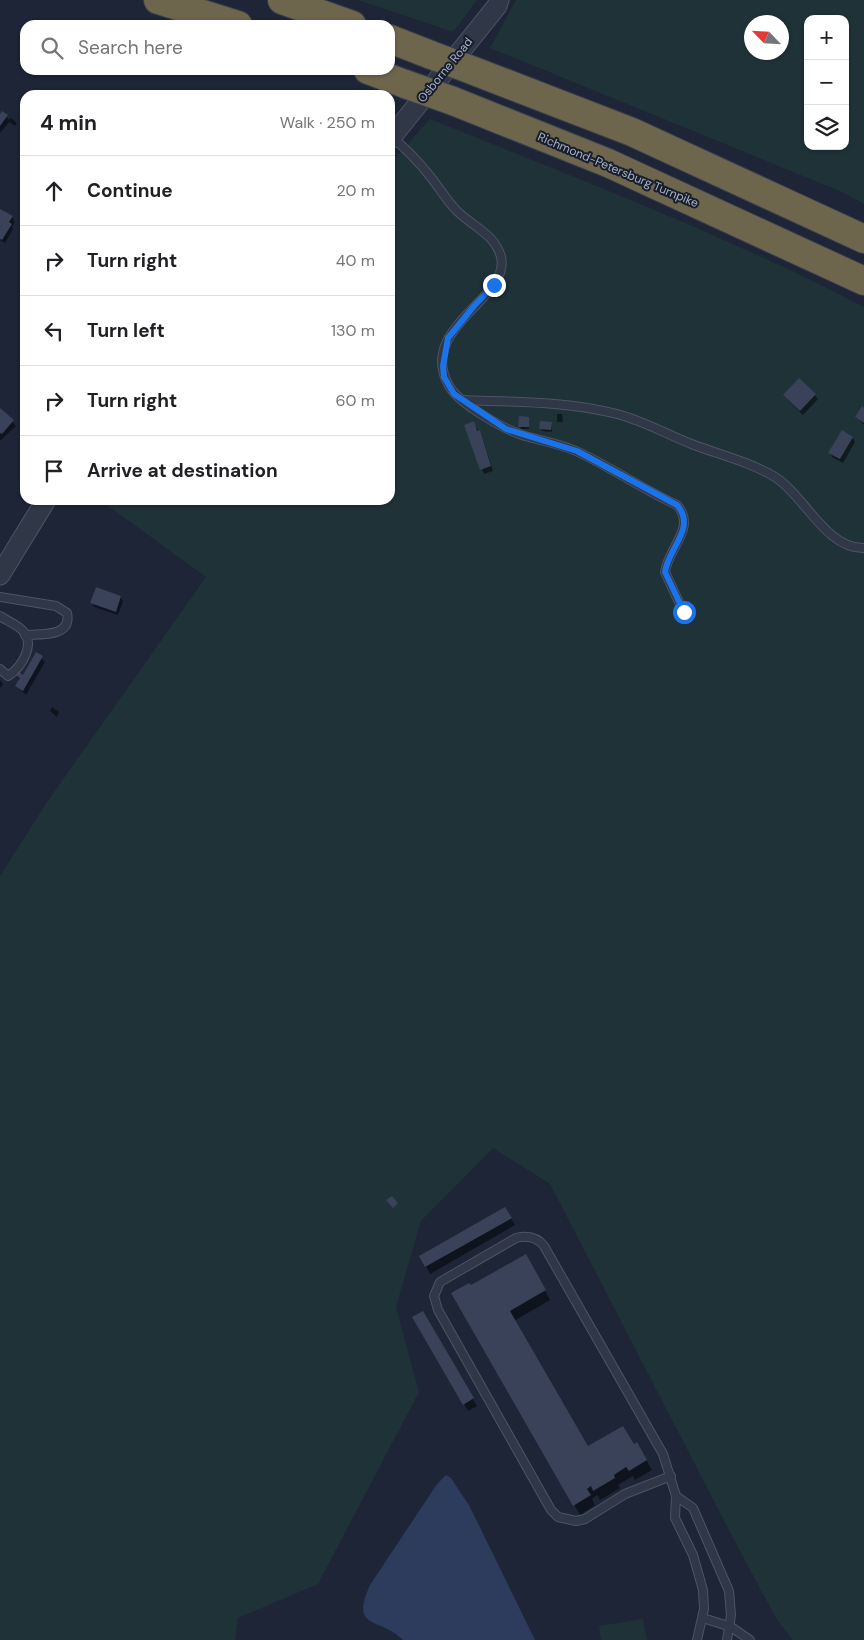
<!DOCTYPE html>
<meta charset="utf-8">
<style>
body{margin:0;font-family:"DM Sans",sans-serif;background:#f6f6f6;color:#202124}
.controls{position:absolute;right:15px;top:15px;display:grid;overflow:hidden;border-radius:10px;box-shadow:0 1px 4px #0004}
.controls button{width:45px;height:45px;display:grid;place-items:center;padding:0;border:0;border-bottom:1px solid #e0e0e0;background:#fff;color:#202124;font:25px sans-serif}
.compass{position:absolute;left:744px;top:15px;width:45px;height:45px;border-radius:50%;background:#fff;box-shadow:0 1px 4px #0004;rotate:295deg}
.stop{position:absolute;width:15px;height:15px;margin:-11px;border:4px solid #1a73e8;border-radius:50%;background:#fff}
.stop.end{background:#1a73e8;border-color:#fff;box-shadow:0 1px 5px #0008}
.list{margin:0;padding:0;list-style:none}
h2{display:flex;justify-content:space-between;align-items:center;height:65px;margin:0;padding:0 20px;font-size:21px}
h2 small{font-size:16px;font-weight:400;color:#757577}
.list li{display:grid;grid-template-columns:32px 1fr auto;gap:15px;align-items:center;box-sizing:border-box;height:70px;padding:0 20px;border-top:1px solid #e0e0e0}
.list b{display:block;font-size:19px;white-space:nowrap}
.list em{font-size:16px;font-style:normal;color:#757577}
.icon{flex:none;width:28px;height:28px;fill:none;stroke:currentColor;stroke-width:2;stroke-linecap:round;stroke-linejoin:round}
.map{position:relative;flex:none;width:864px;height:1640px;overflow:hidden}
.search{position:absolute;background:#fff;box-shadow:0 1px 4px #0004;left:20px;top:20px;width:375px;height:55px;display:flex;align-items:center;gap:12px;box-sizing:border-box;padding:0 18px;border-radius:15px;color:#757577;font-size:19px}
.panel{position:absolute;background:#fff;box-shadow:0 1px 4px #0004;left:20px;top:90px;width:375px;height:415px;border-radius:15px}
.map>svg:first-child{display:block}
.green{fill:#1f3238;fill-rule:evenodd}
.water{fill:#2d3c5d}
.shadow{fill:#0007}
.building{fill:#394258}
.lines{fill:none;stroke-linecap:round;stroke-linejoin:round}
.service-casing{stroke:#4e5465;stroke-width:10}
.tertiary-casing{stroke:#4e5465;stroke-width:21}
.motorway-casing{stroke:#383f4e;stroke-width:30}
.service{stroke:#303747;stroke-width:8}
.tertiary{stroke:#303747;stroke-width:19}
.motorway{stroke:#6e654d;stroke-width:28}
.motorway-bridge-casing{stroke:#383f4e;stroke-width:30;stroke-linecap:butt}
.motorway-bridge{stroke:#6e654d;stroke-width:28}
.route{stroke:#1a73e8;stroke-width:6}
.labels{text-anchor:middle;stroke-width:4;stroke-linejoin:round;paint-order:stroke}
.street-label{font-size:12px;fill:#aab1c5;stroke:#161d2b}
</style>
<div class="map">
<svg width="864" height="1640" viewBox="0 0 864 1640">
<rect width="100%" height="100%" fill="#1d2537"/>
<g class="green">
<path d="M358,0H477L453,32Z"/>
<path d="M516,0H864V204L842,192L490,48ZM808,19H845V146H808ZM752,22H782V52H752Z"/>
<path d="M430,119C576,178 724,234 864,307V1640H793L777,1620L733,1538L550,1184L493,1148L421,1221L396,1307L419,1392L318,1584L238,1618L235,1640H0V876L47,802L206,577L100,500H390V164Z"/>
<path d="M643,1619L647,1640H601L599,1626Z"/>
</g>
<path class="water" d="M446,1475L451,1478L470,1507L535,1640H403C378,1616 350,1631 370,1585L437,1484Z"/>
<g class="shadow">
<path d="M2,112L9,120L11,118L17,123L15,126L9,122L0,133V116Z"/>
<path d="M25,146V157L22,152Z"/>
<path d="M0,210L12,217L15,222L12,227L13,229L5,243L0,240Z"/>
<path d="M815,395L818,399L803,415L784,396Z"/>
<path d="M0,409L16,426L0,441Z"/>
<path d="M864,409V425L857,417Z"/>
<path d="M557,414H562L563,422H557Z"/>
<path d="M529,418V429H521L520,427Z"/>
<path d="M473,423L482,436L493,471L484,474L466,426Z"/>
<path d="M551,423L552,432L542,431L541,429Z"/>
<path d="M853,438L855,442L843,463L832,457L830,453Z"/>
<path d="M120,597L123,601L118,615L94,607L92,603Z"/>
<path d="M37,654L45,662L26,695L17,686L20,680L18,676H24Z"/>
<path d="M0,680L3,684L0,688Z"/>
<path d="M52,707L59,712L57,717L50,711Z"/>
<path d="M505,1208L515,1225L430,1274L421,1257Z"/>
<path d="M526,1256L550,1300L514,1321L587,1448L637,1444L652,1470L635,1480L633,1476L618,1485L620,1488L600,1500L597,1495L592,1499L595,1505L580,1515L453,1293L470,1287Z"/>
<path d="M423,1312L477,1406L468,1411L414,1318Z"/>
</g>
<g class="building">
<path d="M2,111L8,115L0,126V114Z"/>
<path d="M0,209L13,216L9,222L12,224L2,240L0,239Z"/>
<path d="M799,378L816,394L800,411L783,395Z"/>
<path d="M862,406L864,408V423L855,417Z"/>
<path d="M0,408L14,420L2,434L0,433Z"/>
<path d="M519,416L529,417V427H518Z"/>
<path d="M474,421L477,431L480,430L491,466L480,470L464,425Z"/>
<path d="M540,421L552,422L551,430L539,429Z"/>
<path d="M842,430L853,437L840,459L828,453Z"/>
<path d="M96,587L121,596L116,612L90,603Z"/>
<path d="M36,652L43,656L23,691L15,686L20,678L17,676L19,672L23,675Z"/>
<path d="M392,1196L398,1203L393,1208L386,1200Z"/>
<path d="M505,1207L512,1218L425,1267L419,1256Z"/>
<path d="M526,1254L546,1290L510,1311L588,1446L623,1426L634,1444L637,1442L647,1460L629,1471L626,1467L614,1475L615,1478L593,1491L591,1486L587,1489L591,1495L573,1506L451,1293L469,1283L471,1285Z"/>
<path d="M423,1311L474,1398L463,1405L412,1317Z"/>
</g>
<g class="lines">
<defs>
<g id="service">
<path d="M392,137C406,149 418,161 429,175C439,187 446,200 457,211C472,226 495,234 501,257C511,298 418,327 448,384C457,403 505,430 525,436C543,441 560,444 576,451C611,467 642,489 677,505C697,528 668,548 665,572L684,613"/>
<path d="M462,400C513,402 568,401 617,414C644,421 668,435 694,445C721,455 750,462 775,477C804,495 826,549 864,548"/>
<path d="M0,597L56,606L67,613C72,637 42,634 25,635"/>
<path d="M0,616C6,620 15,624 21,629C37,643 22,667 8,676L0,669"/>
<path d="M671,1476L625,1494L585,1519L576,1521L558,1517L551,1510L438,1310L434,1296L440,1282L516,1238C528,1235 537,1237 544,1246L663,1454L676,1496L675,1518L693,1555L703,1590L704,1609L697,1640"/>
<path d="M676,1496L693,1508L729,1591L731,1615L727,1640"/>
<path d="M703,1618L731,1627L750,1640"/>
</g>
<g id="tertiary">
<path d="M390,139L497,6L499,0"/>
<path d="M0,575L46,500"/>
</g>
<g id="motorway">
<path d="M158,0L238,25"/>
<path d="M282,0L352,25"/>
<path d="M390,39L431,55"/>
<path d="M368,70L405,84"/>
<path d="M474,71L632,132L864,239"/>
<path d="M453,101L608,163L864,281"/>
</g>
</defs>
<use href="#service" class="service-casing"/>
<use href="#tertiary" class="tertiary-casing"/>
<use href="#motorway" class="motorway-casing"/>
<use href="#service" class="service"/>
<use href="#tertiary" class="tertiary"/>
<use href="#motorway" class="motorway"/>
<defs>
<g id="motorway-bridge">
<path d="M431,55L474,71"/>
<path d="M405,84L453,101"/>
</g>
</defs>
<use href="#motorway-bridge" class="motorway-bridge-casing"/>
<use href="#motorway-bridge" class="motorway-bridge"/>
</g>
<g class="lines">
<path class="route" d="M494,285L474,306L448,338L443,366L444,377L454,394L506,429L577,451L677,505C697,528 668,548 665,572L684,612"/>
</g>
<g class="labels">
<g class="street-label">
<text transform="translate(445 70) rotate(-51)" y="4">Osborne Road</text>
<text transform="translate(618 170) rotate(23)" y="4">Richmond-Petersburg Turnpike</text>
</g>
</g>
</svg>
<div class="controls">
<button>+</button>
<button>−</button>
<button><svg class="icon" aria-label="layers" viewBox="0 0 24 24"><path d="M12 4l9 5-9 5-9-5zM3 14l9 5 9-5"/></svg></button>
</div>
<svg class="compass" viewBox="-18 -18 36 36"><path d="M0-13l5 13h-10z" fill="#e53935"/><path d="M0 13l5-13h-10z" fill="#757577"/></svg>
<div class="stop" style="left:684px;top:612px"></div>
<div class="stop end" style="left:494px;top:285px"></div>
<div class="search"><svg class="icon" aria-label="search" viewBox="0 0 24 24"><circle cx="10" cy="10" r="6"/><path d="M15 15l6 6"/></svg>Search here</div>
<section class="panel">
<h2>4 min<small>Walk · 250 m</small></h2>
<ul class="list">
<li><svg class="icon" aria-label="ahead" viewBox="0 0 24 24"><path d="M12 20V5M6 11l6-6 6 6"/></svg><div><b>Continue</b></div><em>20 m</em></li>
<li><svg class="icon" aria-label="right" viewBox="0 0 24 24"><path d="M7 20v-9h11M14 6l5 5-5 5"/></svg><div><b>Turn right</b></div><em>40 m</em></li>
<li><svg class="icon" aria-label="left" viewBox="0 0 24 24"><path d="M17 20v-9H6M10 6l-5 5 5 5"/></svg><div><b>Turn left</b></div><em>130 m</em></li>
<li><svg class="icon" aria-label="right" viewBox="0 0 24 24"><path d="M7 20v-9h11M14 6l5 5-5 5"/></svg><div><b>Turn right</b></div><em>60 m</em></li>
<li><svg class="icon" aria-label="arrive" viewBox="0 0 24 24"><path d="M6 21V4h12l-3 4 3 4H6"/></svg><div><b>Arrive at destination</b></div></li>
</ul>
</section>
</div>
